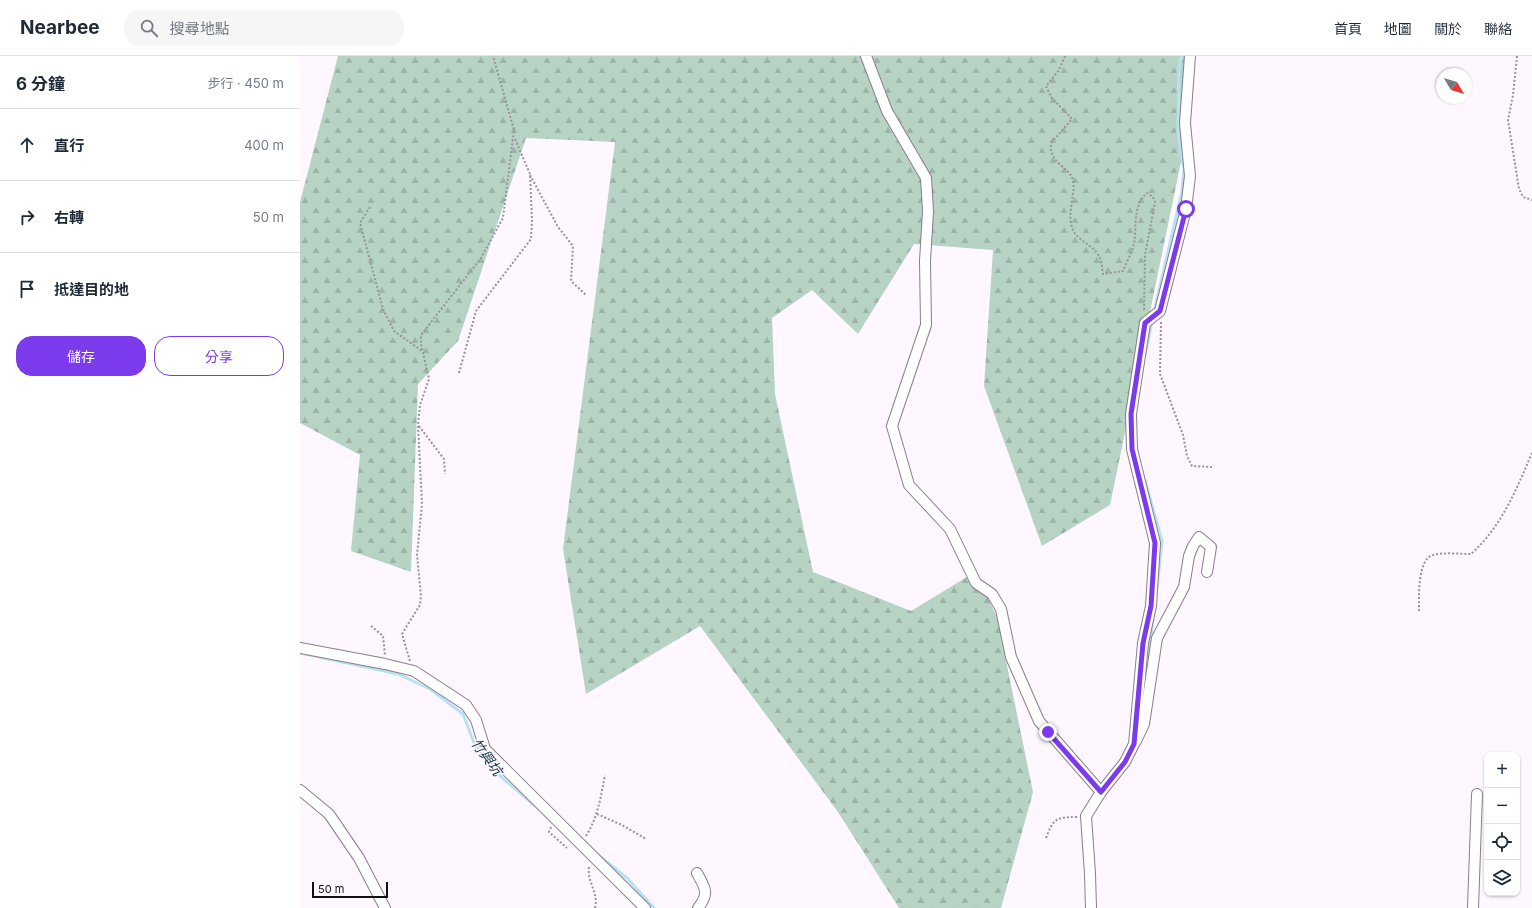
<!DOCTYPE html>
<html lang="zh-TW">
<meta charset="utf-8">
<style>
body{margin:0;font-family:Inter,"Noto Sans TC",sans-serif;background:#f6f6f7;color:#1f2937}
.controls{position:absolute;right:12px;bottom:12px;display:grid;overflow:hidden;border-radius:8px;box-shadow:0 1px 3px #0004}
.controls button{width:36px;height:36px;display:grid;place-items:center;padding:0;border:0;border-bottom:1px solid #e0e1e3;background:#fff;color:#1f2937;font:20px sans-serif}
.compass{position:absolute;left:1136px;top:12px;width:36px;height:36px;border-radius:50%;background:#fff;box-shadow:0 1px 3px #0004;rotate:128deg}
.scale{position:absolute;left:12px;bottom:10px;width:76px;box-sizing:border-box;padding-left:4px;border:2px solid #140f15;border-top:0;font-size:11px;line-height:14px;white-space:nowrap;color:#140f15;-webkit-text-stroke:3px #fef7ff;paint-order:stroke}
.stop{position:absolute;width:12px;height:12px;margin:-9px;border:3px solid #7c3aed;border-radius:50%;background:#fff}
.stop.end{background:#7c3aed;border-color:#fff;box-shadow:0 1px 4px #0008}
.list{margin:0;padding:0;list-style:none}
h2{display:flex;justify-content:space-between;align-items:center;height:52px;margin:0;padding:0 16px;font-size:17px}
h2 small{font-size:13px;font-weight:400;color:#747a83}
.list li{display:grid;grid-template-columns:26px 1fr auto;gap:12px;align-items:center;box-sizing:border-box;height:72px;padding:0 16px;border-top:1px solid #e0e1e3}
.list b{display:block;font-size:15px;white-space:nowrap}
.list em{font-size:13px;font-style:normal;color:#747a83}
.actions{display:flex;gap:8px;padding:12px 16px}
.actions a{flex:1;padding:9px 0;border:1px solid #7c3aed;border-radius:16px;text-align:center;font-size:14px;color:#7c3aed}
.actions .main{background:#7c3aed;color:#fff}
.icon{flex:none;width:22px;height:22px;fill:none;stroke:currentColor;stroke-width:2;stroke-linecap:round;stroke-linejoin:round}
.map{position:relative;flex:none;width:1232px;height:852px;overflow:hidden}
header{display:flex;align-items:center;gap:24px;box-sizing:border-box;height:56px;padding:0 20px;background:#fff;border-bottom:1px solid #e0e1e3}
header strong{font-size:19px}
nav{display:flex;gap:22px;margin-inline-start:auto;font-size:14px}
.search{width:280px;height:36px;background:#f6f6f7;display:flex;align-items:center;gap:10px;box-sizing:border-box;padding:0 14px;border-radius:16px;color:#747a83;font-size:15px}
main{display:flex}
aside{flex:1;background:#fff}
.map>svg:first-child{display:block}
.forest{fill:url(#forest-firs)}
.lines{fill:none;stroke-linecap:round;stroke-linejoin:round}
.stream{stroke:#b7e1f5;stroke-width:3}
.minor-casing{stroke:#8b7c8e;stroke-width:12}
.path{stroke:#989299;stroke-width:2;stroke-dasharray:2 2;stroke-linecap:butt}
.minor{stroke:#fff;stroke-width:10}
.route{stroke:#7c3aed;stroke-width:5}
.labels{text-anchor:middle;stroke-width:3;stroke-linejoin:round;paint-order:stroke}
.water-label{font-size:14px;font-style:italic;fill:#0c3241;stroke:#fef7ff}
</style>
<header>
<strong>Nearbee</strong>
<div class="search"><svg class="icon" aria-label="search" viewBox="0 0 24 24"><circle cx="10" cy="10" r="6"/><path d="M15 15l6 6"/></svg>搜尋地點</div>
<nav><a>首頁</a><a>地圖</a><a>關於</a><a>聯絡</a></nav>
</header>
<main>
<aside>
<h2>6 分鐘<small>步行 · 450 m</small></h2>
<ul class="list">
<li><svg class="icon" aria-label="ahead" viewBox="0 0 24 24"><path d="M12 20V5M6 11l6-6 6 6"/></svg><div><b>直行</b></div><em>400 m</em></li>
<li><svg class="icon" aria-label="right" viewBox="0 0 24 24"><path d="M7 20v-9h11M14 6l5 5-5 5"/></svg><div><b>右轉</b></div><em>50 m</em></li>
<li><svg class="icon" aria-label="arrive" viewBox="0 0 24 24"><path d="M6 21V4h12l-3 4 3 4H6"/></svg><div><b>抵達目的地</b></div></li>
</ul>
<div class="actions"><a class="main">儲存</a><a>分享</a></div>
</aside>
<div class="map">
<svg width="1232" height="852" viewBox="0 0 1232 852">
<defs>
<pattern id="forest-firs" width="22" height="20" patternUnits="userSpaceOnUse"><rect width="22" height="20" fill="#b7d3c4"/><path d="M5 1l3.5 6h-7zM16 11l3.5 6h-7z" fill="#9cb4a8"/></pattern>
</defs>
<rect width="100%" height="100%" fill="#fef7ff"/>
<path class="forest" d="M38,0H888V72L810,449L742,490L684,330L693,194L614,188L558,278L512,234L472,262L475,338L513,516L611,555L675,516L697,561L733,736L701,852H599L538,756L400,570L286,638L263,493L315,86L226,82L158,285L118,328L111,516L51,495L60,399L0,367V146Z"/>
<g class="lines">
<g class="stream">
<path d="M854,256L882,135L884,113L878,78L879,12L881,0"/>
<path d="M845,299L852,266"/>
<path d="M845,424L862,485L857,532"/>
<path d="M0,597L98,618L130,633L163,658L175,689L200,720L240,754"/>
<path d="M844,631L853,563"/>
<path d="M298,799L327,822L354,852"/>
</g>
<defs>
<g id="minor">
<path d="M566,0L587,55L626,122L628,155L625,205L626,269L592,370L609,429L650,473L676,527L692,538L701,553L711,601L739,665L801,736"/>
<path d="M0,592L85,608L114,615L166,649L176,664L185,693L345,852"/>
<path d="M836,685L844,668L857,582L884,531L889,500L893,490L899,481L911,491L907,516"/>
<path d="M0,734L29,758L59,802L85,852"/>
<path d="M397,817C405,832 410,837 398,852"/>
<path d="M791,852L790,818L786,760L801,736L825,706L834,688L843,587L851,550L855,487L832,393L831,358L845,267L860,255L886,153L890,120L885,67L890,0"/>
<path d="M1173,852L1177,738"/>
</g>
</defs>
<use href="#minor" class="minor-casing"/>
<g class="path">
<path d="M765,0L759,14L746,30L751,41L772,63L751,87C749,109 771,111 773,125C776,137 766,158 773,174C779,186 792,188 799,200C802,205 802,212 803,218L823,215C826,207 832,197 834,188C837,171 832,150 847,137L853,141L855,146L845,199L844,256"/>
<path d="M1217,0L1213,39L1208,64L1219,133L1223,141L1232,144"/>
<path d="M230,119L258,171L273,190L271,225L286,239"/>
<path d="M70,151L60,167L83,253L94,275L122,295"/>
<path d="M861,266L860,318L883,379L887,400L892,410L912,411"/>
<path d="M159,317L176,255L231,183L232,164L230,118L215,83"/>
<path d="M119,370L144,403L145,418"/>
<path d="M1119,555C1119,542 1117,503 1133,499C1144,496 1159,498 1171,498C1202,470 1216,434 1232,397"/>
<path d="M71,570L83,580L85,599"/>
<path d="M110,605L102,578L120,549L121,540L117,499L122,448L118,369L120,349L129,323L121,288V279L181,202L203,162L214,74L193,0"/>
<path d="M297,758L322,769L346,783"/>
<path d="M251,771L249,776L267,792"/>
<path d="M286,780C298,761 301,740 305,719"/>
<path d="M746,782C753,763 756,761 777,761"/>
<path d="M289,811C287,827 299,837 295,852"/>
</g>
<use href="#minor" class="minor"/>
</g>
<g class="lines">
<path class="route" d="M748,676L801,736L825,706L834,688L843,587L851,550L855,487L832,393L831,358L845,267L860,255L886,153"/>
</g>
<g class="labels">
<g class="water-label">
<text transform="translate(187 701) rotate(54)" y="5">竹興坑</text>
</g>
</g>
</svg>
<div class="controls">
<button>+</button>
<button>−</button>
<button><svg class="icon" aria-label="locate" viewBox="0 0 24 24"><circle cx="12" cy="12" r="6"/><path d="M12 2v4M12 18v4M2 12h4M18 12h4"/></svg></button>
<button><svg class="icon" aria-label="layers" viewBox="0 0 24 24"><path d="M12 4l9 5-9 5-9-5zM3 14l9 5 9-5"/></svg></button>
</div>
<svg class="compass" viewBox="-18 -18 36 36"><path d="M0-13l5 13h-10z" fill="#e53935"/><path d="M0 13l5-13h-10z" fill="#747a83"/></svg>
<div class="scale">50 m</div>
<div class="stop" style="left:886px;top:153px"></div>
<div class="stop end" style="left:748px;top:676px"></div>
</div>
</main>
